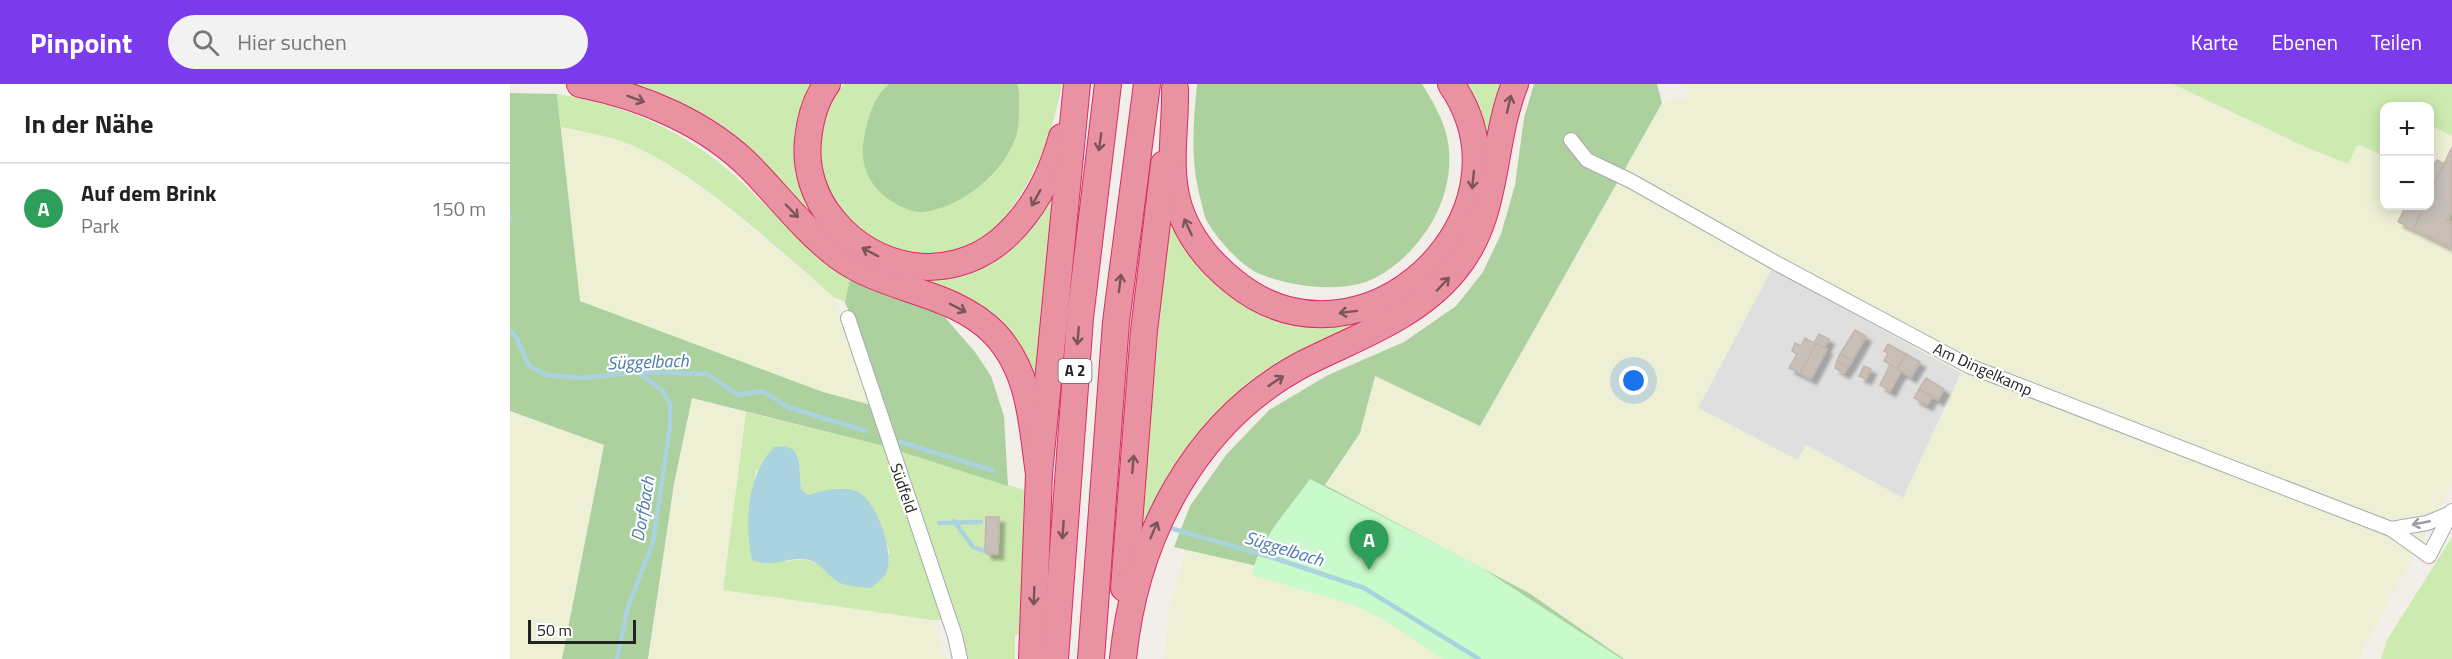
<!DOCTYPE html>
<html lang="de">
<meta charset="utf-8">
<style>
body{margin:0;font-family:"Titillium Web",sans-serif;background:#f2f2f2;color:#222}
.controls{position:absolute;right:18px;top:18px;display:grid;overflow:hidden;border-radius:12px;box-shadow:0 3px 15px #0003}
.controls button{width:54px;height:54px;display:grid;place-items:center;padding:0;border:0;border-bottom:2px solid #e0e0e0;background:#fff;color:#222;font:30px sans-serif}
.scale{position:absolute;left:18px;bottom:15px;width:108px;box-sizing:border-box;padding-left:6px;border:3px solid #222;border-top:0;font-size:16px;line-height:21px;white-space:nowrap;color:#222;-webkit-text-stroke:4px #fff;paint-order:stroke}
.you{position:absolute;left:1124px;top:297px;width:21px;height:21px;margin:-15px;border:4px solid #fff;border-radius:50%;background:#1a73e8;box-shadow:0 0 0 9px #1a73e833}
.badge{display:grid;place-items:center;width:39px;height:39px;border-radius:50%;background:#7c3aed;color:#fff;font-size:20px;font-weight:700}
.pin{position:absolute;translate:-50% -50px;filter:drop-shadow(0 2px 3px #0008)}
.pin::after{content:'';position:absolute;top:32px;width:21px;height:18px;background:inherit;clip-path:polygon(0 0,100% 0,50% 100%)}
.list{margin:0;padding:0;list-style:none}
h2{display:flex;justify-content:space-between;align-items:center;height:78px;margin:0;padding:0 24px;font-size:26px}
h2 small{font-size:20px;font-weight:400;color:#767676}
.list li{display:grid;grid-template-columns:39px 1fr auto;gap:18px;align-items:center;box-sizing:border-box;height:90px;padding:0 24px;border-top:2px solid #e0e0e0}
.list b{display:block;font-size:22px;white-space:nowrap}
.list p{margin:0;font-size:20px;white-space:nowrap;color:#767676}
.list em{font-size:20px;font-style:normal;color:#767676}
.icon{flex:none;width:33px;height:33px;fill:none;stroke:currentColor;stroke-width:2;stroke-linecap:round;stroke-linejoin:round}
.map{position:relative;flex:none;width:1942px;height:575px;overflow:hidden}
header{display:flex;align-items:center;gap:36px;box-sizing:border-box;height:84px;padding:0 30px;background:#7c3aed;color:#fff}
header strong{font-size:28px}
nav{display:flex;gap:33px;margin-inline-start:auto;font-size:21px}
.search{width:420px;height:54px;background:#f2f2f2;display:flex;align-items:center;gap:15px;box-sizing:border-box;padding:0 21px;border-radius:33px;color:#767676;font-size:22px}
main{display:flex}
aside{flex:1;background:#fff}
.map>svg:first-child{display:block}
.residential{fill:#e0dfdf}
.farmland{fill:#eef0d5;fill-rule:evenodd}
.grass{fill:#cdebb0;fill-rule:evenodd}
.forest{fill:#add19e}
.park{fill:#c8facc}
.water{fill:#aad3df}
.lines{fill:none;stroke-linecap:round;stroke-linejoin:round}
.stream{stroke:#aad3df;stroke-width:4.5}
.building{fill:#c7bfb8;stroke:#c4b6ab;stroke-width:1.5;filter:url(#shadow)}
.street-casing{stroke:#a9a9a9;stroke-width:16}
.highway-casing{stroke:#dc2a67;stroke-width:28}
.street{stroke:#fff;stroke-width:14}
.highway{stroke:#e892a2;stroke-width:26}
.oneway{stroke:#7b545c}
.oneway2{stroke:#9c9c9c}
.labels{text-anchor:middle;stroke-width:4.5;stroke-linejoin:round;paint-order:stroke}
.shield{fill:#fff;stroke:#646464;stroke-width:1.5}
.shield-label{font-size:15px;font-weight:bold;fill:#222}
.street-label{font-size:16px;fill:#222;stroke:#fff}
.water-label{font-size:18px;font-style:italic;fill:#4a7aab;stroke:#fff}
</style>
<header>
<strong>Pinpoint</strong>
<div class="search"><svg class="icon" aria-label="search" viewBox="0 0 24 24"><circle cx="10" cy="10" r="6"/><path d="M15 15l6 6"/></svg>Hier suchen</div>
<nav><a>Karte</a><a>Ebenen</a><a>Teilen</a></nav>
</header>
<main>
<aside>
<h2>In der Nähe<small></small></h2>
<ul class="list">
<li><span class="badge" style="background:#2e9e5b">A</span><div><b>Auf dem Brink</b><p>Park</p></div><em>150 m</em></li>
</ul>
</aside>
<div class="map">
<svg width="1942" height="575" viewBox="0 0 1942 575">
<defs>
<filter id="shadow"><feDropShadow dx="5.5" dy="5.5" stdDeviation="1.5" flood-color="#0004"/></filter>
</defs>
<rect width="100%" height="100%" fill="#f2efe9"/>
<path class="residential" d="M1262,184L1451,289L1393,414L1296,361L1288,376L1188,324Z"/>
<g class="farmland">
<path d="M1176,0H1663L1789,60L1838,79L1847,62L1850,61L1874,72V122H1920V41L1942,52V402L1853,565L1851,575H1114L1019,509L815,402L850,349L865,292L970,342L1152,19L1179,14ZM1262,185L1451,289L1393,414L1296,361L1287,376L1188,324Z"/>
<path d="M51,43L106,55L146,73L196,107L324,213L361,321L313,308L69,217Z"/>
<path d="M182,314L236,328L213,506L422,536L436,575H139L165,400Z"/>
<path d="M0,328L93,360L52,575H0Z"/>
<path d="M676,465L760,485L852,513L960,575H654L659,526Z"/>
</g>
<g class="grass">
<path d="M98,0H306L309,136L429,192L544,97L524,301L506,267L340,172L261,93Z"/>
<path d="M334,0H552C544,48 515,122 475,152C404,205 301,139 311,53C314,33 320,15 334,0Z"/>
<path d="M951,0H995C968,66 987,125 934,188C894,235 826,250 774,279C704,318 660,390 630,461L659,124C746,344 1052,209 951,0Z"/>
<path d="M1663,0H1942V52L1920,41V22H1874V72L1850,61L1847,62L1838,80L1789,60Z"/>
<path d="M47,10C113,20 174,46 224,91C262,126 296,164 340,195L335,218L324,213C265,163 177,78 105,55C87,50 69,47 51,43Z"/>
<path d="M236,328L374,362L514,406L511,550L505,551V575H456L444,536H422L213,506ZM289,377L291,405L298,411C356,394 364,420 380,469L328,498L315,483L295,475L278,477L239,461L240,421L246,387Z"/>
<path d="M1942,453V575H1871L1877,556Z"/>
</g>
<g class="forest">
<path d="M379,0H507C510,7 509,14 509,22C509,36 509,49 502,62C487,94 449,124 413,128C400,129 381,118 372,110C358,97 351,80 353,61C356,40 362,14 379,0Z"/>
<path d="M687,0H912C922,16 933,35 937,53C949,109 914,168 865,194C835,210 780,203 750,190C731,182 708,156 698,139C694,133 693,124 691,117C680,78 683,41 687,0Z"/>
<path d="M1024,0H1147L1152,19L970,342L865,292L850,349L815,401L1019,509L1114,575H960L852,513L760,485L664,463L680,422L716,371L759,326L818,291L894,258L946,222L973,188L991,150L1005,101L1014,34Z"/>
<path d="M0,9L47,10L70,217L313,308L361,321L374,362L182,314L164,400L138,575H52L94,361L0,327Z"/>
<path d="M340,195L433,231L465,268L481,292L494,332L498,402L383,365L348,250L335,218Z"/>
</g>
<path class="park" d="M800,395L969,482L1112,575H932L875,536L846,522L742,491C748,456 780,424 800,395Z"/>
<path class="water" d="M276,362L284,366L289,377L291,405L298,411C312,407 333,401 348,408C367,417 387,474 375,491C372,496 365,500 361,504C351,503 338,503 328,498C316,491 310,476 293,475C272,474 264,484 242,476C234,439 237,391 264,363Z"/>
<g class="lines">
<g class="stream">
<path d="M0,133V136"/>
<path d="M0,247L6,253L19,282L37,291L73,294L128,288L197,290L228,311L253,307L277,323L356,347"/>
<path d="M390,358L482,386"/>
<path d="M444,437L463,463L477,468"/>
<path d="M429,439L471,438"/>
<path d="M660,444L764,474L854,504L969,575"/>
<path d="M107,575L118,523L143,458L160,342V321L153,307L128,288"/>
</g>
</g>
<g class="building">
<path d="M1942,63V126L1937,137L1942,139V164L1903,145L1914,122H1920V110Z"/>
<path d="M1927,76L1934,80L1920,110V87Z"/>
<path d="M1896,122H1914L1903,145L1888,138Z"/>
<path d="M1345,246L1356,252L1342,277L1330,270Z"/>
<path d="M1309,250L1319,255L1314,264L1304,259Z"/>
<path d="M1295,254L1306,260L1290,289L1279,284L1287,270L1282,267L1285,259L1291,262Z"/>
<path d="M1306,260L1317,265L1301,295L1290,289Z"/>
<path d="M1378,260L1396,270L1387,285L1374,277L1378,269L1374,267Z"/>
<path d="M1330,270L1342,277L1338,283L1327,277Z"/>
<path d="M1396,270L1410,278L1401,293L1387,285Z"/>
<path d="M1327,277L1338,283L1334,289L1325,284Z"/>
<path d="M1380,281L1391,287L1380,307L1370,301Z"/>
<path d="M1354,282L1361,285L1356,295L1349,292Z"/>
<path d="M1416,294L1434,305L1428,316L1409,305Z"/>
<path d="M1409,305L1422,313L1417,321L1404,314Z"/>
<path d="M476,433H489L488,470H477L475,466Z"/>
</g>
<g class="lines">
<defs>
<g id="street">
<path d="M1061,56L1077,76L1121,97L1266,179L1459,282L1881,445L1919,472L1942,427"/>
<path d="M338,234L445,552L450,575"/>
<path d="M1881,445L1917,439L1941,429"/>
</g>
<g id="highway">
<path d="M70,0C132,12 197,39 242,85C270,114 296,148 328,172C376,208 443,206 485,250C521,288 522,342 529,390"/>
<path d="M317,0C305,16 300,36 298,56C295,84 304,114 323,136C364,187 437,200 490,157C521,131 541,92 552,53"/>
<path d="M665,5C666,43 657,86 669,123C679,154 699,178 724,198C852,302 1032,132 941,0"/>
<path d="M614,504L634,247L654,80"/>
<path d="M522,575L529,390L567,0"/>
<path d="M545,575L570,234L598,0"/>
<path d="M581,575L606,238L637,0"/>
<path d="M613,575C625,454 684,337 795,279C847,253 906,233 944,187C990,133 980,62 1005,0"/>
</g>
</defs>
<use href="#street" class="street-casing"/>
<use href="#highway" class="highway-casing"/>
<use href="#street" class="street"/>
<use href="#highway" class="highway"/>
</g>
<defs><path id="oneway-shaft" d="M-6 0H5M1.5-3L5.5 0L1.5 3" fill="none" stroke-width="1.6" stroke-linecap="round" stroke-linejoin="round" transform="scale(1.5)"/></defs>
<g class="oneway">
<use href="#oneway-shaft" transform="translate(126 15) rotate(21)"/>
<use href="#oneway-shaft" transform="translate(999 20) rotate(-77)"/>
<use href="#oneway-shaft" transform="translate(590 58) rotate(98)"/>
<use href="#oneway-shaft" transform="translate(963 96) rotate(96)"/>
<use href="#oneway-shaft" transform="translate(526 114) rotate(119)"/>
<use href="#oneway-shaft" transform="translate(282 127) rotate(46)"/>
<use href="#oneway-shaft" transform="translate(678 143) rotate(-115)"/>
<use href="#oneway-shaft" transform="translate(360 168) rotate(-153)"/>
<use href="#oneway-shaft" transform="translate(610 199) rotate(-83)"/>
<use href="#oneway-shaft" transform="translate(933 200) rotate(-47)"/>
<use href="#oneway-shaft" transform="translate(448 224) rotate(27)"/>
<use href="#oneway-shaft" transform="translate(838 228) rotate(173)"/>
<use href="#oneway-shaft" transform="translate(568 252) rotate(95)"/>
<use href="#oneway-shaft" transform="translate(766 297) rotate(-34)"/>
<use href="#oneway-shaft" transform="translate(623 380) rotate(-85)"/>
<use href="#oneway-shaft" transform="translate(553 446) rotate(94)"/>
<use href="#oneway-shaft" transform="translate(644 446) rotate(-67)"/>
<use href="#oneway-shaft" transform="translate(524 512) rotate(92)"/>
</g>
<use class="oneway2" href="#oneway-shaft" transform="translate(1911 439) rotate(169)"/>
<g class="labels">
<rect class="shield" x="548.5" y="275" width="33" height="24" rx="4.5"/>
<g class="shield-label">
<text x="565" y="292">A 2</text>
</g>
<g class="street-label">
<text transform="translate(1473 285) rotate(24)" y="6">Am Dingelkamp</text>
<text transform="translate(394 404) rotate(71)" y="6">Südfeld</text>
</g>
<g class="water-label">
<text transform="translate(138 278) rotate(-2)" y="6">Süggelbach</text>
<text transform="translate(133 425) rotate(-80)" y="6">Dorfbach</text>
<text transform="translate(774 465) rotate(17)" y="6">Süggelbach</text>
</g>
</g>
</svg>
<div class="controls">
<button>+</button>
<button>−</button>
</div>
<div class="scale">50 m</div>
<div class="you"></div>
<div class="pin badge" style="left:859px;top:486px;background:#2e9e5b">A</div>
</div>
</main>
